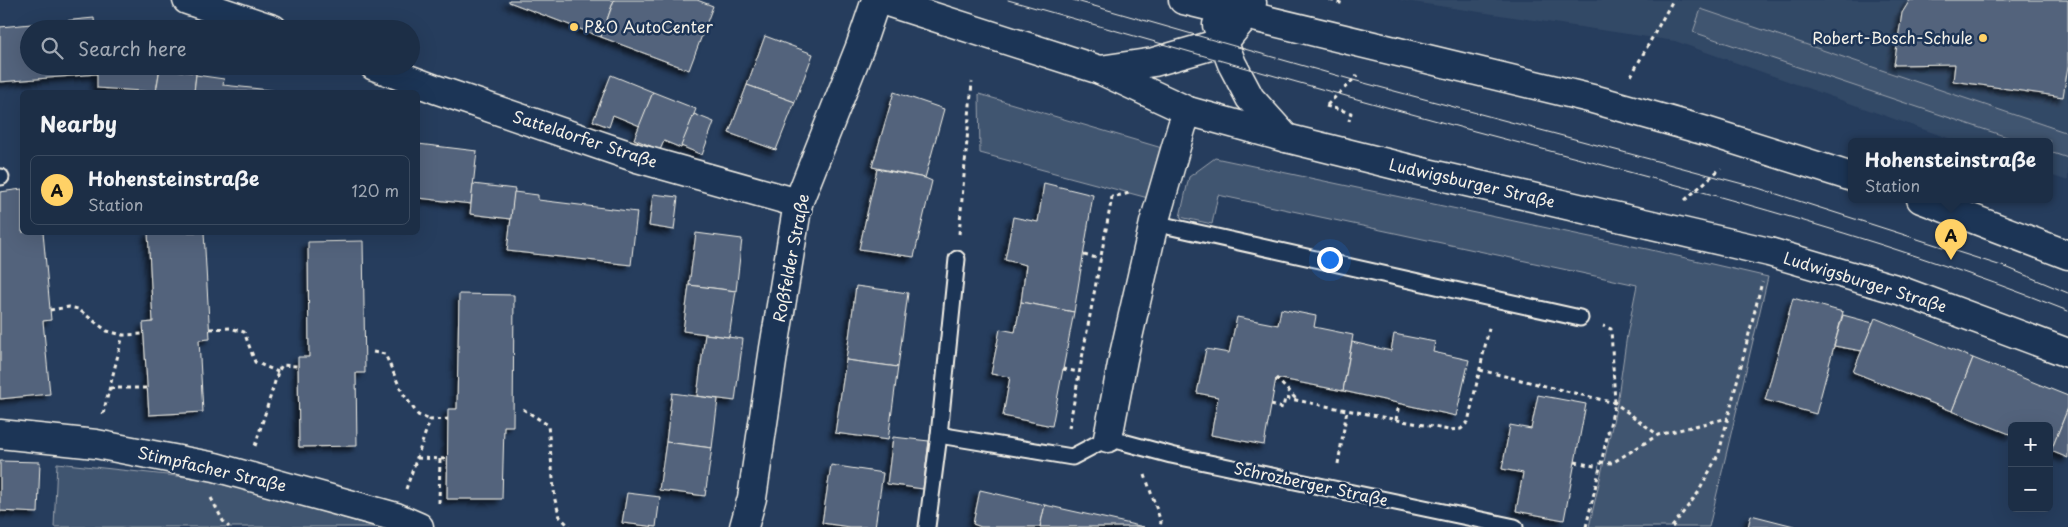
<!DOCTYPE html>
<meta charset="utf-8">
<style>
body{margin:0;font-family:"Playpen Sans",sans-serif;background:#25364d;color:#f1f3f6}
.controls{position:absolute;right:15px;bottom:15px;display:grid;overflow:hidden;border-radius:8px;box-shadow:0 5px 20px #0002}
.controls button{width:45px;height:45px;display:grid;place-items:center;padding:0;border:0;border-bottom:1px solid #3a4a5f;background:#1c2e46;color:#f1f3f6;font:25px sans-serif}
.you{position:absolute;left:1329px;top:259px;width:18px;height:18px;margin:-12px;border:4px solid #fff;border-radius:50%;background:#1a73e8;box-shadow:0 0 0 8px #1a73e833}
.badge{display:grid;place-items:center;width:32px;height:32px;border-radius:50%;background:#ffd166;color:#111;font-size:16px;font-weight:700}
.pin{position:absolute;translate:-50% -41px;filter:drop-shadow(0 1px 2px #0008)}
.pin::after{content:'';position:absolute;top:26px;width:18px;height:15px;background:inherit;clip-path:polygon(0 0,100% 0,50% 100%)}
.popup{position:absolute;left:1848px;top:138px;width:205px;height:65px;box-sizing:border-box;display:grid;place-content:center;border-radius:8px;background:#1c2e46;filter:drop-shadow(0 1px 4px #0005);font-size:16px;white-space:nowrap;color:#a0a8b3}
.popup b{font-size:19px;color:#f1f3f6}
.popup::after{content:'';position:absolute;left:50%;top:100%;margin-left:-10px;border:10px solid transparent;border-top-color:#1c2e46}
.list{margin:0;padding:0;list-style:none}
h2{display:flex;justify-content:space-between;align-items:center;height:65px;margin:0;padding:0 20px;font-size:21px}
h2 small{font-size:16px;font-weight:400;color:#a0a8b3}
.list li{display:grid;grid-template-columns:32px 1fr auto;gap:15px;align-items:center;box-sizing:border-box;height:70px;margin:0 10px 10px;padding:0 10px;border:1px solid #3a4a5f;border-radius:8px}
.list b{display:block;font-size:19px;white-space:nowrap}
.list p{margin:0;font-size:16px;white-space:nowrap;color:#a0a8b3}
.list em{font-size:16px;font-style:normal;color:#a0a8b3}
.icon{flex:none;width:28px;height:28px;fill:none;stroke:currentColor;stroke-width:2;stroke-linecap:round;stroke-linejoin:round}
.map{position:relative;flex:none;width:2068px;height:527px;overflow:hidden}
.search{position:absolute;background:#1c2e46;box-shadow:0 5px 20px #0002;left:20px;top:20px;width:400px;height:55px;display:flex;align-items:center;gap:12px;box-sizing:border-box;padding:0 18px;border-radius:28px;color:#a0a8b3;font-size:19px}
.panel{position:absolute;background:#1c2e46;box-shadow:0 5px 20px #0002;left:20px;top:90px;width:400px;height:145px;border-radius:8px}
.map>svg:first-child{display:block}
.built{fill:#334966}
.green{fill:#40546f;stroke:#9aa2ac}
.building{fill:#52647b;stroke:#f4f1e8;filter:url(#shadow)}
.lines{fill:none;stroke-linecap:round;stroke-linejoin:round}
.lane-casing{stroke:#f4f1e8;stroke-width:19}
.street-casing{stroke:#f4f1e8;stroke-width:31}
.secondary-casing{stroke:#f4f1e8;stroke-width:31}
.path{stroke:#f4f1e8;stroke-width:3;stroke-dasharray:4 4;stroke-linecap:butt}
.lane{stroke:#1d3557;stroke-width:15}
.street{stroke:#1d3557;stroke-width:28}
.secondary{stroke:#1d3557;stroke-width:28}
.tram{stroke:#f4f1e8;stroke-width:1}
.poi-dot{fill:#ffd166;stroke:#1d3557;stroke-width:2}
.labels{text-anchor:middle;stroke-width:5;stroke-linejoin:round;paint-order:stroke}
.poi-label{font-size:16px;fill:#f4f1e8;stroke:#1d3557;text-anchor:start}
.street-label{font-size:16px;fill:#f4f1e8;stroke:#1d3557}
</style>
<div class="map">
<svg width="2068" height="527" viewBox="0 0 2068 527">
<defs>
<filter id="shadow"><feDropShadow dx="-4.5" dy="4.5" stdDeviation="2.5" flood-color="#0009"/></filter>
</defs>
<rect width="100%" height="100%" fill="#263d5d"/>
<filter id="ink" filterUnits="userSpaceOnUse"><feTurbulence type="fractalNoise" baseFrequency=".02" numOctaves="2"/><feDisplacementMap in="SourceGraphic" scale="10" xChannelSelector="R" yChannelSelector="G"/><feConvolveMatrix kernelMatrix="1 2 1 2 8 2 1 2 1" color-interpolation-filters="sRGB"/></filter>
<g filter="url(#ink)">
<path class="built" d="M1399,0H2068V181L2050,175V141H1956L1675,41Z"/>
<g class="green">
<path d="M1701,9L2068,133V158L2050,152V141H2019L1693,32Z"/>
<path d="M979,94L1162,148L1148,198L980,153Z"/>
<path d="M1215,158L1647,249L1768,277L1709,527H1589L1617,404L1627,335L1637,285L1218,195L1212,224L1180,217L1189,177Z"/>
<path d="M57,463L213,480L375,527H54Z"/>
</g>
<g class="building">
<path d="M509,0H614L601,37L509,2Z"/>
<path d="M614,0H697L713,6L689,70L601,37Z"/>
<path d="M1910,0H2068V66L2063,97L1953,81L1955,64L1894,65L1902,13Z"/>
<path d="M94,18L95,29H29V66H97V74L0,82V27Z"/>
<path d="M765,36L813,54L795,102L747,85Z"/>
<path d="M97,66H160L156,92L97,88Z"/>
<path d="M160,68L196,73L194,92H156Z"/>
<path d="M196,75L224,79L223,85L288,92H194Z"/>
<path d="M611,75L653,92L640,126L613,115L609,127L593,121Z"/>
<path d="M747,85L795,102L776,150L729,133Z"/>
<path d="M653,92L696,109L681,148L664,141L660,150L634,139Z"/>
<path d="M894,92L944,109L925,178L872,167Z"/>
<path d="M694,114L714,122L702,155L681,146Z"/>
<path d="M418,144L477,151L471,204L418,198Z"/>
<path d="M877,169L925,178L932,181L914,257L859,249Z"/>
<path d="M1044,183L1093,195L1074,312L1021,302L1026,265L1005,260L1013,217L1038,222Z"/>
<path d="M473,184L515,189L511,219L470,214Z"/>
<path d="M22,189V232H43L51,320L43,321L50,394L0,399V192Z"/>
<path d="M514,192L538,195V200L637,212L631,265L507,251Z"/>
<path d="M653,194L678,197L674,230L649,226Z"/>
<path d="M148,232H204L210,339L199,340L203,412L149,415L143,323L153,322Z"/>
<path d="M696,233L742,239L736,291L689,285Z"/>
<path d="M363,241L365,373H356L357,446L299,447L298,357H309L308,242Z"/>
<path d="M689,285L736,291L729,337L683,331Z"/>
<path d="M856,286L908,293L898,367L846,360Z"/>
<path d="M459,294L514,295L513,426H504L502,499H447L448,409H457Z"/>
<path d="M1793,298L1843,312L1816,414L1765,400Z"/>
<path d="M1021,302L1074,312L1052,426L1003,416L1010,377L991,374L1000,329L1015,332Z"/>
<path d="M1281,309L1316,316L1314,327L1353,335L1343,391L1276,378L1264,445L1211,435L1218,397L1197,393L1206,349L1229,353L1237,317L1278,325Z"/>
<path d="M1843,315L1873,323L1862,351L1834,346Z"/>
<path d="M1875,318L1973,358L1952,411L1853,372Z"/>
<path d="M705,334L743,339L735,401L697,396Z"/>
<path d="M1394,334L1435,342L1433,352L1469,360L1456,416L1343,391L1352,342L1391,351Z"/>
<path d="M1973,358L2068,396V408L2051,451L2049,450V426H2012V435L1952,411Z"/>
<path d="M846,360L898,367L888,440L835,433Z"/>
<path d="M672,393L718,399L712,448L666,442Z"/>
<path d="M1538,395L1586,404L1564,520L1516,511L1523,473L1502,469L1510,425L1531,429Z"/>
<path d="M2068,408V458L2051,451Z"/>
<path d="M893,437L929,441L923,489L887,484Z"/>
<path d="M666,442L712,448L705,496L659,490Z"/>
<path d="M0,461L40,462L38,513L0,511Z"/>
<path d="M831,465L883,473L875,527H849L822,523Z"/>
<path d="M980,490L1045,505L1040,527H981L973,524Z"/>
<path d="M627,493L660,497L656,527L622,523Z"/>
<path d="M1045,505L1144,527H1040Z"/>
<path d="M1751,515L1798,527H1748Z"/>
</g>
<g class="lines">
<defs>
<g id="lane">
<path d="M0,177H1"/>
<path d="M1154,223L1580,318"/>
<path d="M939,435L1072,457L1108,438L1171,455L1515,527"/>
<path d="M927,527L939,435L957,259"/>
</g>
<g id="street">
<path d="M187,0L273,29"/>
<path d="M374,66L435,89L637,158L798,203"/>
<path d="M0,434L96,444L215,467L396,517L419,527"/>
<path d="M1108,438L1123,359L1154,223L1182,126L1188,111"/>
<path d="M744,527L752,498L774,348L798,203L860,47L876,0"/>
</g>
<g id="secondary">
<path d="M881,0L1100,70L1188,111L1286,138L1423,172L1769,252L1899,290L2068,353"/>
<path d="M1183,0L1593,99L1706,131L1852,177"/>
<path d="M1217,25L1232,64L1250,98L1286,138"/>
<path d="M1100,70L1154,62L1224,42L1245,16L1252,3"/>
<path d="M1921,199L2068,255"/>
</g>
</defs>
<use href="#lane" class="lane-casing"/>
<use href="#street" class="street-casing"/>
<use href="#secondary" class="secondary-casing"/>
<g class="path">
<path d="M1330,0L1344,4"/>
<path d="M1631,76L1673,0"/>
<path d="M1327,105L1358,75"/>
<path d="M1326,106L1351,113L1349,121"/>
<path d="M1685,200L1721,168"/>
<path d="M959,234L972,82"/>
<path d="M1084,255L1101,259"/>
<path d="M50,310L69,307L78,309L107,331L123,335"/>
<path d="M210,329L230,328L244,332L255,362L278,372"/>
<path d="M373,352L385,354L402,392L418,415L430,420"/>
<path d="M1063,369L1079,372"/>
<path d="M1480,370L1615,403L1658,435"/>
<path d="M1276,378L1297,400"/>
<path d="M110,388H147"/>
<path d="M1271,405L1283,408L1285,398L1449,430L1461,429L1468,422L1490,324"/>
<path d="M523,409L548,425L555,500L560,517L570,527"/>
<path d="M103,414L123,335L144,334"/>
<path d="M1396,420L1399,404"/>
<path d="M1069,428L1112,197L1130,193"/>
<path d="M255,446L278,372L282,365L298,366"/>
<path d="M417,458L448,459"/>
<path d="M1575,462L1599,467"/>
<path d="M1600,462L1612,463L1658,435L1728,418"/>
<path d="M1338,464L1347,410"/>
<path d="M1145,475L1161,522L1160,527"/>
<path d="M406,489L430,420L448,419"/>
<path d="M211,498L223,521L229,527"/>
<path d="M439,503L440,458"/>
<path d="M1586,527L1615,403L1611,329L1603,326"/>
<path d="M1672,527L1698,493L1719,453L1762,282"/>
</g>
<use href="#lane" class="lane"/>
<use href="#street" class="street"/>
<use href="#secondary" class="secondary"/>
<g class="tram">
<path d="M1008,0C1160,43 1310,87 1463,128C1666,182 1872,233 2068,311"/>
<path d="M1073,0L1353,80L1758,188L2008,268L2068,293"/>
</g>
</g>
</g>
<g class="poi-dot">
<circle cx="574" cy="27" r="5"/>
<circle cx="1983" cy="38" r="5"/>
</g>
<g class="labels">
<g class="poi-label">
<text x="584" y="33">P&amp;O AutoCenter</text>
<text x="1973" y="44" text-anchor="end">Robert-Bosch-Schule</text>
</g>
<g class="street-label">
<text transform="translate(585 139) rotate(18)" y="6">Satteldorfer Straße</text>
<text transform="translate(1472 183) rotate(13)" y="6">Ludwigsburger Straße</text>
<text transform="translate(791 258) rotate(-79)" y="6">Roßfelder Straße</text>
<text transform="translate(1865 282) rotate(17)" y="6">Ludwigsburger Straße</text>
<text transform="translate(212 469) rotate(13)" y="6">Stimpfacher Straße</text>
<text transform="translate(1311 484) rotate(12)" y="6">Schrozberger Straße</text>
</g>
</g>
</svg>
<div class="controls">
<button>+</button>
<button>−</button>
</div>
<div class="you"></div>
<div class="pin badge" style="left:1951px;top:260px">A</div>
<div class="popup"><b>Hohensteinstraße</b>Station</div>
<div class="search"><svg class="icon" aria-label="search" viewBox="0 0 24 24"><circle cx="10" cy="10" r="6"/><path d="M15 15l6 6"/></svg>Search here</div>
<section class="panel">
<h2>Nearby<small></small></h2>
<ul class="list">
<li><span class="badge">A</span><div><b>Hohensteinstraße</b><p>Station</p></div><em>120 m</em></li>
</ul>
</section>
</div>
